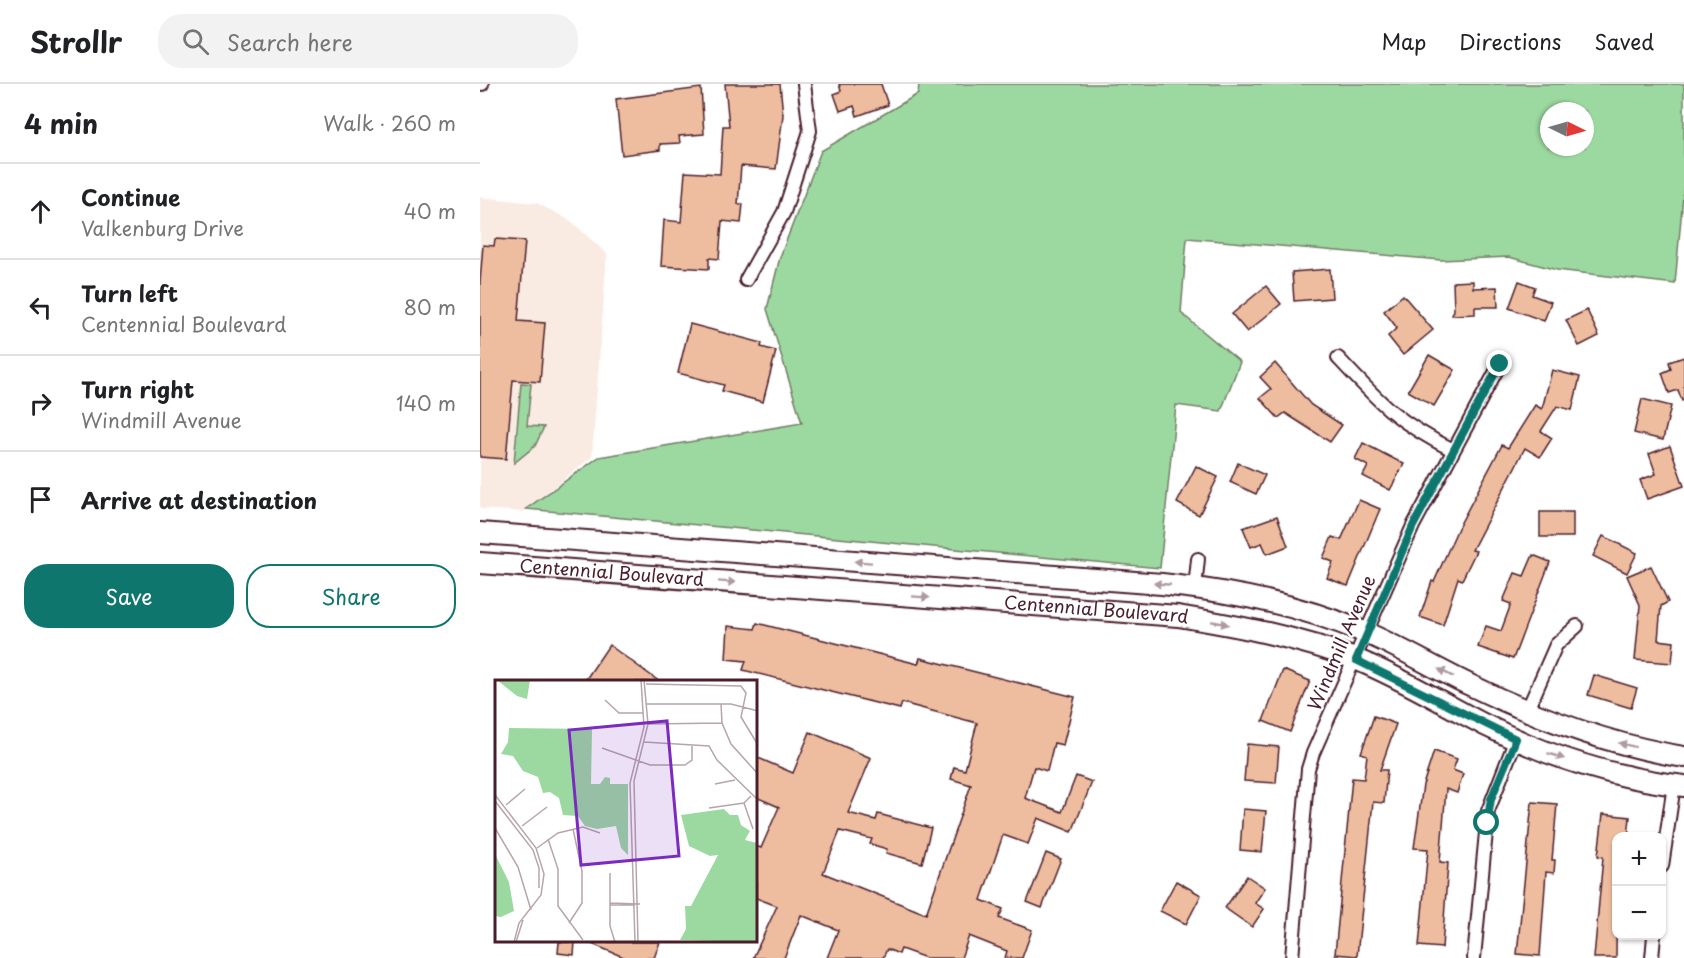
<!DOCTYPE html>
<meta charset="utf-8">
<style>
body{margin:0;font-family:"Playpen Sans",sans-serif;background:#f2f2f2;color:#202124}
.controls{position:absolute;right:18px;bottom:18px;display:grid;overflow:hidden;border-radius:12px;box-shadow:0 2px 4px #0004}
.controls button{width:54px;height:54px;display:grid;place-items:center;padding:0;border:0;border-bottom:2px solid #e0e0e0;background:#fff;color:#202124;font:30px sans-serif}
.compass{position:absolute;left:1060px;top:18px;width:54px;height:54px;border-radius:50%;background:#fff;box-shadow:0 2px 4px #0004;rotate:95deg}
.stop{position:absolute;width:18px;height:18px;margin:-14px;border:4px solid #0f766e;border-radius:50%;background:#fff}
.stop.end{background:#0f766e;border-color:#fff;box-shadow:0 2px 6px #0008}
.list{margin:0;padding:0;list-style:none}
h2{display:flex;justify-content:space-between;align-items:center;height:78px;margin:0;padding:0 24px;font-size:26px}
h2 small{font-size:20px;font-weight:400;color:#757577}
.list li{display:grid;grid-template-columns:39px 1fr auto;gap:18px;align-items:center;box-sizing:border-box;height:96px;padding:0 24px;border-top:2px solid #e0e0e0}
.list b{display:block;font-size:22px;white-space:nowrap}
.list p{margin:0;font-size:20px;white-space:nowrap;color:#757577}
.list em{font-size:20px;font-style:normal;color:#757577}
.actions{display:flex;gap:12px;padding:18px 24px}
.actions a{flex:1;padding:14px 0;border:2px solid #0f766e;border-radius:24px;text-align:center;font-size:21px;color:#0f766e}
.actions .main{background:#0f766e;color:#fff}
.icon{flex:none;width:33px;height:33px;fill:none;stroke:currentColor;stroke-width:2;stroke-linecap:round;stroke-linejoin:round}
.map{position:relative;flex:none;width:1204px;height:874px;overflow:hidden}
header{display:flex;align-items:center;gap:36px;box-sizing:border-box;height:84px;padding:0 30px;background:#fff;border-bottom:2px solid #e0e0e0}
header strong{font-size:28px}
nav{display:flex;gap:33px;margin-inline-start:auto;font-size:21px}
.search{width:420px;height:54px;background:#f2f2f2;display:flex;align-items:center;gap:15px;box-sizing:border-box;padding:0 21px;border-radius:24px;color:#757577;font-size:22px}
main{display:flex}
aside{flex:1;background:#fff}
.map>svg:first-child{display:block}
.built{fill:#faebe2}
.green{fill:#9cd9a1;stroke:#737c66;stroke-width:1.5;fill-rule:evenodd}
.building{fill:#eebd9f;stroke:#4a1f2b;stroke-width:1.5}
.lines{fill:none;stroke-linecap:round;stroke-linejoin:round}
.minor-casing{stroke:#4a1f2b;stroke-width:16}
.primary-casing{stroke:#4a1f2b;stroke-width:24}
.minor{stroke:#fff;stroke-width:12}
.primary{stroke:#fff;stroke-width:20}
.oneway{fill:#ae9aa0}
.route{stroke:#0f766e;stroke-width:8}
.labels{text-anchor:middle;stroke-width:4.5;stroke-linejoin:round;paint-order:stroke}
.street-label{font-size:18px;fill:#4a1f2b;stroke:#fff}
.inset-road{fill:none;stroke:#b7a5aa;stroke-width:1.5}
.view{fill:#7b2cbf;fill-opacity:0.15;stroke:#7b2cbf;stroke-width:3}
.inset-edge{fill:none;stroke:#4a1f2b;stroke-width:3}
</style>
<header>
<strong>Strollr</strong>
<div class="search"><svg class="icon" aria-label="search" viewBox="0 0 24 24"><circle cx="10" cy="10" r="6"/><path d="M15 15l6 6"/></svg>Search here</div>
<nav><a>Map</a><a>Directions</a><a>Saved</a></nav>
</header>
<main>
<aside>
<h2>4 min<small>Walk · 260 m</small></h2>
<ul class="list">
<li><svg class="icon" aria-label="ahead" viewBox="0 0 24 24"><path d="M12 20V5M6 11l6-6 6 6"/></svg><div><b>Continue</b><p>Valkenburg Drive</p></div><em>40 m</em></li>
<li><svg class="icon" aria-label="left" viewBox="0 0 24 24"><path d="M17 20v-9H6M10 6l-5 5 5 5"/></svg><div><b>Turn left</b><p>Centennial Boulevard</p></div><em>80 m</em></li>
<li><svg class="icon" aria-label="right" viewBox="0 0 24 24"><path d="M7 20v-9h11M14 6l5 5-5 5"/></svg><div><b>Turn right</b><p>Windmill Avenue</p></div><em>140 m</em></li>
<li><svg class="icon" aria-label="arrive" viewBox="0 0 24 24"><path d="M6 21V4h12l-3 4 3 4H6"/></svg><div><b>Arrive at destination</b></div></li>
</ul>
<div class="actions"><a class="main">Save</a><a>Share</a></div>
</aside>
<div class="map">
<svg width="1204" height="874" viewBox="0 0 1204 874">
<rect width="100%" height="100%" fill="#fff"/>
<filter id="ink" filterUnits="userSpaceOnUse"><feTurbulence type="fractalNoise" baseFrequency=".0167" numOctaves="2"/><feDisplacementMap in="SourceGraphic" scale="12" xChannelSelector="R" yChannelSelector="G"/><feConvolveMatrix kernelMatrix="1 2 1 2 8 2 1 2 1" color-interpolation-filters="sRGB"/></filter>
<g filter="url(#ink)">
<path class="built" d="M0,113L57,119L91,137L127,170L112,373L43,428L0,425Z"/>
<g class="green">
<path d="M439,0H1204V101L1195,200L1077,186L1029,173L961,176L707,154L701,229L760,278L741,327L696,321L680,484L46,425L119,373L322,339L287,225L300,173L341,67L438,10ZM1069,27H1105V63H1069Z"/>
<path d="M41,299L51,300L47,342L64,343L55,362L34,379Z"/>
</g>
<g class="building">
<path d="M245,0H300L303,31L296,85L261,82L258,120H263L261,139L242,137L239,175L229,174V185L181,182L184,136L201,138L205,88L240,90L243,42H249Z"/>
<path d="M359,0H401L408,21L377,32L374,22L360,27L354,10L361,7Z"/>
<path d="M221,4L224,50L199,52L200,59L180,60V66L142,71L136,15Z"/>
<path d="M15,155L45,157L38,237L65,239L60,298L33,296L26,375L0,373V198L3,161L14,162Z"/>
<path d="M850,185L852,214L814,217L812,188Z"/>
<path d="M993,197V204L1017,203L1018,223H995V230L972,231L974,226L973,198Z"/>
<path d="M1039,197L1055,203L1052,211L1071,218L1064,237L1029,224Z"/>
<path d="M786,202L801,220L767,248L752,230Z"/>
<path d="M923,211L953,246L923,271L908,252L917,244L904,227Z"/>
<path d="M1107,226L1119,252L1099,262L1086,236Z"/>
<path d="M210,240L282,259L281,263L296,267L283,318L242,307L244,301L198,289Z"/>
<path d="M949,271L975,286L954,322L928,307Z"/>
<path d="M1204,273V316L1202,317L1198,306L1189,309L1182,289L1191,285L1189,278Z"/>
<path d="M795,279L831,321L862,341L850,358L805,329L798,334L780,314L791,305L780,293Z"/>
<path d="M1072,286L1100,293L1092,326L1077,322L1061,347L1072,354L1060,373L1045,364L992,466L996,467L982,496L978,494L963,541L940,533L952,497L954,498L978,444L1022,361L1028,364L1055,321L1062,325Z"/>
<path d="M1162,315L1191,322L1183,356L1154,349Z"/>
<path d="M883,359L924,380L910,406L883,392L888,382L875,375Z"/>
<path d="M1190,362L1204,402L1167,415L1160,396L1176,390L1169,370Z"/>
<path d="M758,379L785,391L776,410L750,398Z"/>
<path d="M716,382L738,393L719,431L697,419Z"/>
<path d="M879,416L900,425L868,502L847,494L853,478L843,474L852,453L861,456Z"/>
<rect x="1060" y="428" width="33" height="25"/>
<path d="M797,432L808,462L787,470L782,459L771,463L763,444Z"/>
<path d="M1123,452L1157,469L1147,489L1113,472Z"/>
<path d="M1053,471L1070,478L1033,575L998,563L1006,542L1021,547L1031,520L1023,517L1035,489L1044,492Z"/>
<path d="M1171,482L1188,518L1181,522L1178,556L1194,558L1192,579L1155,576L1160,521L1147,492Z"/>
<path d="M277,539L438,580L440,574L595,613L583,661L574,659L567,687L554,683L545,714L582,728L596,692L612,698L592,748L558,734L548,760L523,751L501,816L523,825L519,834L552,846L542,874H525L527,867L489,852L481,874H446L421,865L419,870L407,865L403,874H347L358,846L321,831L304,874H273L297,822L276,814V762L281,764L299,723L276,713V673L313,689L330,648L391,674L368,729L396,736L398,730L451,744L442,779L406,769L407,765L390,760L392,755L360,747L343,789L446,830L491,701L471,695L474,683L485,686L497,639L422,619L420,625L263,586L266,577L246,575L248,542L275,545Z"/>
<path d="M129,561L180,598H104Z"/>
<path d="M803,586L830,597L810,648L783,637Z"/>
<path d="M1114,591L1157,604L1151,624L1108,611Z"/>
<path d="M894,632L916,640L900,686H907L904,719L893,718L877,872L855,870L872,694L884,695L887,671L881,669Z"/>
<path d="M767,660L799,663L796,699L764,697Z"/>
<path d="M954,667L977,675L973,686L983,690L977,709L966,705L960,778L968,779L962,864L939,862L948,765L934,764L943,701Z"/>
<path d="M1052,718L1077,720L1072,776H1075L1074,789L1066,788L1060,872L1037,870Z"/>
<path d="M763,725L786,727L782,768L760,766Z"/>
<path d="M1123,730L1150,733L1148,753H1137L1136,874H1114L1123,773L1118,772Z"/>
<path d="M566,769L581,775L562,824L547,818Z"/>
<path d="M767,792L785,804L775,819L784,825L772,843L745,824Z"/>
<path d="M696,797L721,811L706,840L680,827Z"/>
<path d="M79,858H95L94,871L78,869Z"/>
<path d="M107,858H180L174,874H146Z"/>
</g>
<g class="lines">
<defs>
<g id="minor">
<path d="M0,0H2"/>
<path d="M266,196L304,128L330,47L324,0"/>
<path d="M858,274C899,318 918,339 973,366"/>
<path d="M715,504L718,475"/>
<path d="M1047,627L1076,561L1097,542"/>
<path d="M1182,782L1194,701"/>
<path d="M812,874L828,685L833,669L933,442L1020,280"/>
<path d="M994,874L1008,727L1036,655"/>
<path d="M1172,874L1174,852"/>
</g>
<g id="primary">
<path d="M0,449L682,500C749,507 821,521 884,548C920,563 954,584 990,601C1058,634 1129,661 1204,673"/>
<path id="s1" d="M0,479L698,532C758,542 818,553 875,575C920,593 962,619 1005,641C1067,672 1134,694 1204,702"/>
</g>
</defs>
<use href="#minor" class="minor-casing"/>
<use href="#primary" class="primary-casing"/>
<use href="#minor" class="minor"/>
<use href="#primary" class="primary"/>
</g>
<defs><path id="oneway-solid" d="M-6-.8H1V-3.2L6.5 0L1 3.2V.8H-6Z" transform="scale(1.5)"/></defs>
<g class="oneway">
<use href="#oneway-solid" transform="translate(383 478) rotate(-176)"/>
<use href="#oneway-solid" transform="translate(247 498) rotate(4)"/>
<use href="#oneway-solid" transform="translate(682 500) rotate(-175)"/>
<use href="#oneway-solid" transform="translate(441 513) rotate(4)"/>
<use href="#oneway-solid" transform="translate(740 539) rotate(11)"/>
<use href="#oneway-solid" transform="translate(966 589) rotate(-153)"/>
<use href="#oneway-solid" transform="translate(1147 661) rotate(-166)"/>
<use href="#oneway-solid" transform="translate(1076 672) rotate(18)"/>
</g>
</g>
<g class="lines" filter="url(#ink)">
<path class="route" d="M1007,739L1011,715L1036,655L876,576L933,442L1020,280"/>
</g>
<g class="labels">
<g class="street-label">
<text dy="6" stroke="none"><textPath href="#s1" startOffset="132">Centennial Boulevard</textPath></text>
<text dy="6" stroke="none"><textPath href="#s1" startOffset="618">Centennial Boulevard</textPath></text>
<text transform="translate(862 559) rotate(-67)" y="6">Windmill Avenue</text>
</g>
</g>
<g transform="translate(15 596)">
<rect width="262" height="262" fill="#fff"/>
<path d="M2,0H35L32,19L22,16ZM14,48L97,49L96,104H105L110,97L115,98V104H133V175L126,168L121,146L102,149L90,146L83,136L68,135L64,118L55,112L48,113L43,97L28,91L18,76L6,74L13,62ZM229,129L235,135H243L246,145L255,151L250,160L262,163V262L185,260L191,249L190,226H196L223,175L215,176L194,166L186,135ZM0,174L14,202L19,231L6,237L0,236Z" fill="#9cd9a1"/>
<path class="inset-road" d="M151,4L246,6L251,13L246,37L263,65M110,20L124,33H148M151,24H236L263,31M226,24L227,43L236,64L263,94M153,44L227,43M149,62L214,66L222,80L263,120M107,68L155,85H190L197,80V65M220,104L240,100M0,115L41,168L49,194L46,215L24,243L19,262M0,121L38,170L44,188V208M249,123L258,149M11,125L30,109M214,128L249,123L256,116M27,146L52,127M0,148L23,187L36,230M53,159L63,189V226L88,260M42,168L63,153L88,147L105,153M115,193V246L120,262M115,223L145,224M115,225H140M74,243L87,223V191L78,149M21,262L28,240M140,262L135,103L149,47L146,0M143,262L139,101L153,44L149,0"/>
<path class="view" d="M172,41L184,176L86,185L74,50Z"/>
<rect width="262" height="262" class="inset-edge"/>
</g>
</svg>
<div class="controls">
<button>+</button>
<button>−</button>
</div>
<svg class="compass" viewBox="-18 -18 36 36"><path d="M0-13l5 13h-10z" fill="#e53935"/><path d="M0 13l5-13h-10z" fill="#757577"/></svg>
<div class="stop" style="left:1007px;top:739px"></div>
<div class="stop end" style="left:1020px;top:280px"></div>
</div>
</main>
